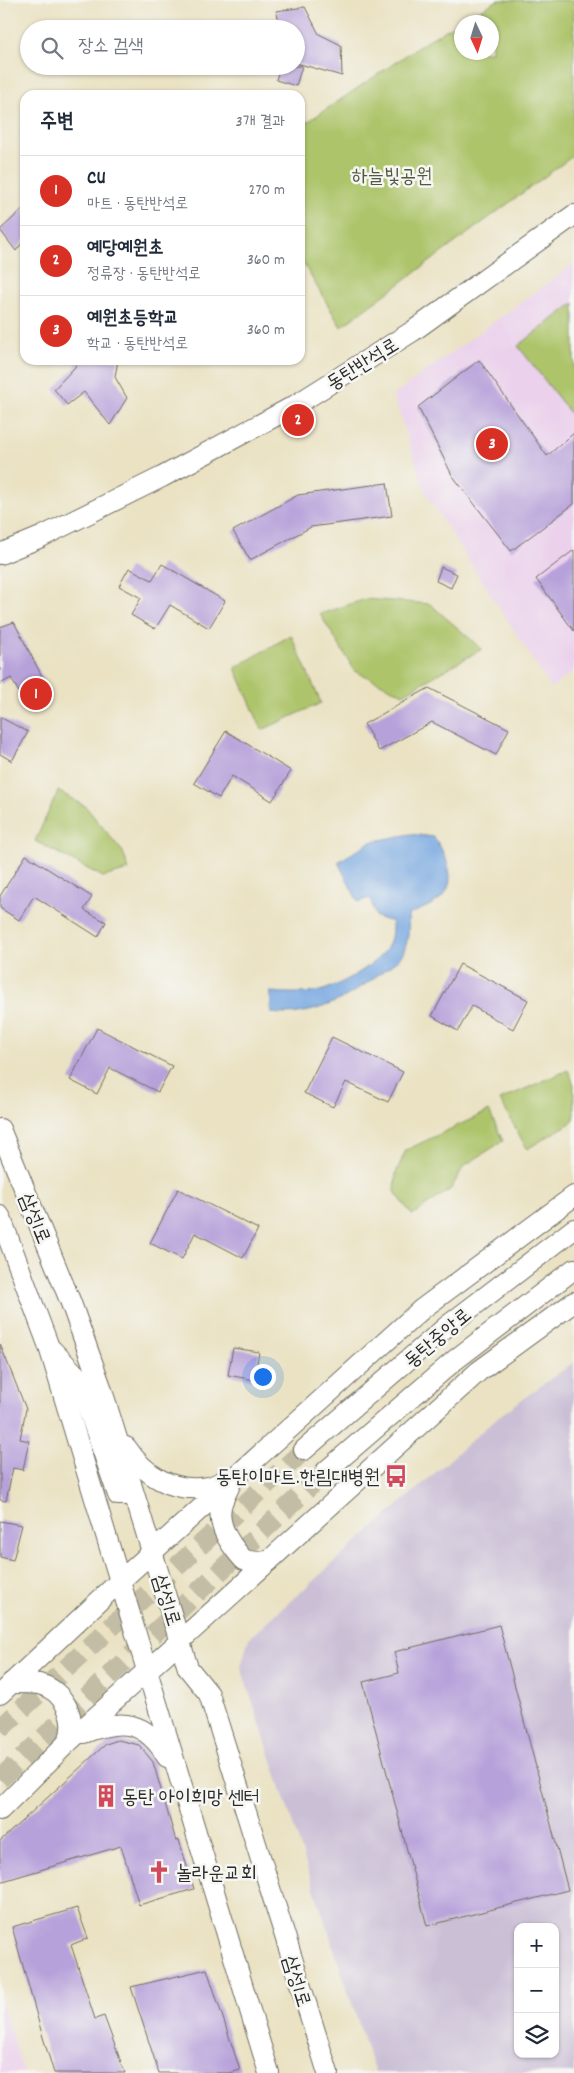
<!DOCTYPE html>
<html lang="ko">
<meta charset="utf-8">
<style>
body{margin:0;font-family:Dekko,"Poor Story",sans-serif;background:#f6f6f7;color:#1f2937}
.controls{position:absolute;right:15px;bottom:15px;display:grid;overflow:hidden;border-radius:10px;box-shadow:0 1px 4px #0004}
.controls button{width:45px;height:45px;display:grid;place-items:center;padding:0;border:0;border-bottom:1px solid #e0e1e3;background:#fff;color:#1f2937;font:25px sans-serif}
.compass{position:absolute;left:454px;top:15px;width:45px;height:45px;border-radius:50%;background:#fff;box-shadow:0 1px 4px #0004;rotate:176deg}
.you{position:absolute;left:262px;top:1376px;width:18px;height:18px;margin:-12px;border:4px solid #fff;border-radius:50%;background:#1a73e8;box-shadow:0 0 0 8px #1a73e833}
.badge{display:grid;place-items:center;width:32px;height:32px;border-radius:50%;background:#d93025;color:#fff;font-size:16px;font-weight:700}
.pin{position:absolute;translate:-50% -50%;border:2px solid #fff;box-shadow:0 1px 5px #0006}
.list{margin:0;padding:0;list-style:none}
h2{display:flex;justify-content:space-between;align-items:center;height:65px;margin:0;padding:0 20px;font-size:21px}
h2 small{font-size:16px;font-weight:400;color:#747a83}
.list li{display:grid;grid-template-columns:32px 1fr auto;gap:15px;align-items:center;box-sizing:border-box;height:70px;padding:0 20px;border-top:1px solid #e0e1e3}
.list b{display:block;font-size:19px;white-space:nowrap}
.list p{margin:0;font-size:16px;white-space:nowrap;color:#747a83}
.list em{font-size:16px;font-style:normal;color:#747a83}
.icon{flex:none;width:28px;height:28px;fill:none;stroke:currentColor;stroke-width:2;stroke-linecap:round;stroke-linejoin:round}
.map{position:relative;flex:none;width:574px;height:2073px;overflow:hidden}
.search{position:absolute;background:#fff;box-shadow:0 1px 4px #0004;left:20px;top:20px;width:285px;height:55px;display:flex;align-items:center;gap:12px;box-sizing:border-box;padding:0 18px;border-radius:28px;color:#747a83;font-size:19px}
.panel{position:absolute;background:#fff;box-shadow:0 1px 4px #0004;left:20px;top:90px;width:285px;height:275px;border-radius:15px}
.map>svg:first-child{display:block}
.built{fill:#ebd1ec}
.industrial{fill:#cbbfd6;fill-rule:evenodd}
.green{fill:#adc46a;stroke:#6c784a;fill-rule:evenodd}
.water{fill:#74a6e0;stroke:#506886}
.building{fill:#b7a1da}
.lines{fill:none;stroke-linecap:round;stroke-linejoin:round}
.minor-tunnel{stroke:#c4bda5;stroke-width:20;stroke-dasharray:20 10;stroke-linecap:butt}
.minor-casing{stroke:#6e6b60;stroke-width:22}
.minor{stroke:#fff;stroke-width:20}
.labels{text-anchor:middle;stroke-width:5;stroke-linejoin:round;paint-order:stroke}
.park-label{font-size:20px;fill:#52593e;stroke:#f6f6f2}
.street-label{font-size:20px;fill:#2b2b2b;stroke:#f6f6f2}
.poi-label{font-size:20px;fill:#2b2b2b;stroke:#f6f6f2;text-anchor:start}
</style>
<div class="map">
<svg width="574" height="2073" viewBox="0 0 574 2073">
<rect width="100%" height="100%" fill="#f6f6f2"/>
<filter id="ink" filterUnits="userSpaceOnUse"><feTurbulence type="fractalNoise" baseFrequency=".02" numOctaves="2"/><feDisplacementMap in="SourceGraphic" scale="10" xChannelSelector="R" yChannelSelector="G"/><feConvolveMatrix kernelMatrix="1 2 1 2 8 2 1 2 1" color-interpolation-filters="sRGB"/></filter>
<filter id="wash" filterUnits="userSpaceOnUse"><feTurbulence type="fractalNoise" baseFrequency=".0096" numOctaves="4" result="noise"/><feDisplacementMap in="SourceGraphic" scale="20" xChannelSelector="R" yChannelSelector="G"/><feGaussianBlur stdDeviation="1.12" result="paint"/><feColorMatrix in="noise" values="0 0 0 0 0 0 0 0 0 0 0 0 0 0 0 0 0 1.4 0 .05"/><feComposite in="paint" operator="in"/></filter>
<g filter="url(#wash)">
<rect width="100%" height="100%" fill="#eae2c3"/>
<g class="built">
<path d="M574,264V671L551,688L426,494L393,395Z"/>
<path d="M0,1998L24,2073H0Z"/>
</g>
<path class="industrial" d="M574,1362V2073H375L241,1667L249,1638L499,1416ZM518,1927H555V2054H518Z"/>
<g class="green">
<path d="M498,0H574V155L341,327L300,258V127L430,39ZM492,22V52H462V22Z"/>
<path d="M574,303V418L518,346Z"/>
<path d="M366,599L430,604L482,649L403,694L355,671L320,614Z"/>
<path d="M291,635L321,703L262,730L235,668Z"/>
<path d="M58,791L85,806L123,852L129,870L103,877L35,841Z"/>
<path d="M568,1070L574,1084V1121L527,1149L500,1100Z"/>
<path d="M489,1111L503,1141L464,1166L451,1189L412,1215L395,1192L396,1173L406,1150Z"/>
</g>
<path class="water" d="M410,834L434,837C444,852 459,879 443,896C435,905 419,910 408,915C409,930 409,943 401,956C397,962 388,967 383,971C351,997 312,1019 271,1013L270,992C287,993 303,994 320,991C339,986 376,965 387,948C392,939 392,931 392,922L376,917L370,898L358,902L338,862L370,842Z"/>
<g id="blocks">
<g class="building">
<path d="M305,7L319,34L341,45L342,76L296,63V29H282L276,11Z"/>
<path d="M280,66H302L296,86L276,80Z"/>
<path d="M25,207V239L16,251L0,230Z"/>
<path d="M77,360H118L115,377L127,398L110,425L84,392L67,405L54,389L75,367Z"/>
<path d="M479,360L547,456L574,433V504L511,551L452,475L418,407Z"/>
<path d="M387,483L392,516L311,527L250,560L233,531L298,495Z"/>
<path d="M574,550V631L536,579Z"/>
<path d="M162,564L225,601L209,628L170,605L155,629L131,615L141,598L119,586L129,568L152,580Z"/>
<path d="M441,567L457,574L451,588L436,581Z"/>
<path d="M14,622L51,694L27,707L11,678L0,684V627Z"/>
<path d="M429,688L509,729L496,755L432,722L379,751L364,724Z"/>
<path d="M0,717L28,732L12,761L0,754Z"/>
<path d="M226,731L291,771L272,801L232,776L219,798L194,783Z"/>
<path d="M26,855L92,897L84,910L106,922L98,937L34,896L19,920L0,908V896Z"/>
<path d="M460,964L528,1000L513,1029L472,1006L458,1031L432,1016Z"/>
<path d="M97,1028L172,1066L158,1092L110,1068L97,1094L70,1080Z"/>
<path d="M332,1037L403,1072L388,1102L346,1082L333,1107L304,1093Z"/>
<path d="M178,1189L258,1229L243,1258L195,1233L182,1259L150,1243Z"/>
<path d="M0,1344L26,1409L20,1439L29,1441L23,1470L13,1468L6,1501L0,1500Z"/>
<path d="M233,1348L259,1352L254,1380L228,1375Z"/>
<path d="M0,1521L22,1525L13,1560L0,1557Z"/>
<path d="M499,1625L568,1890L427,1926L363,1682L399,1673L394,1652Z"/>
<path d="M118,1740L139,1745L153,1762L176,1841L179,1840L194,1889L139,1905L121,1846L0,1882V1841L106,1744Z"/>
<path d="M77,1908L88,1938L71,1945L95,2019L104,2016L125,2073H54L42,2034L12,1927Z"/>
<path d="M207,1969L240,2070L230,2073H159L131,1987Z"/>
</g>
</g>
</g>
<g filter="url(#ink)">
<use href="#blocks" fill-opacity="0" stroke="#6e6b60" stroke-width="1"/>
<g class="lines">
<g class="minor-tunnel">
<path d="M0,1729L304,1450"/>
<path d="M0,1779L326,1471"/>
</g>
<defs>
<g id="minor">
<path d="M0,554L41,537L162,477L294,406L413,331L574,215"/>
<path d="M0,1129L71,1303L101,1387L188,1668L209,1694L328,2073"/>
<path d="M0,1216L49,1347L269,2073"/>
<path d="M52,1350L77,1376L118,1495H126L131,1483"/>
<path d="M126,1447C145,1476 173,1493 208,1487C215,1486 223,1481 229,1478"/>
<path d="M304,1450L446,1327L574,1229"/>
<path d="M326,1471L455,1360L574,1269"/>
<path d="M230,1485C227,1492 222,1500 221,1507C217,1527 232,1547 244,1560L257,1562L269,1561"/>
<path d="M11,1683C20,1683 30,1683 39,1684C64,1690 79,1720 67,1743"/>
<path d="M0,1694L119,1582L422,1309L574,1196"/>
<path d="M84,1733C122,1718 146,1721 167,1757"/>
<path d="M0,1810L67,1743L479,1371L574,1302"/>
</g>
</defs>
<use href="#minor" class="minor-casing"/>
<use href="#minor" class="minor"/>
</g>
</g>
<defs>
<symbol id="bus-bare" viewBox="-9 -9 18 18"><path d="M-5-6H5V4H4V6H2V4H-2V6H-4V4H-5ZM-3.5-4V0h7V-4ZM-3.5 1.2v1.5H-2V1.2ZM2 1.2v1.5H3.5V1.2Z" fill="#d1495b" stroke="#f6f6f2" stroke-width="2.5" paint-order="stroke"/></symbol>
<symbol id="building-bare" viewBox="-9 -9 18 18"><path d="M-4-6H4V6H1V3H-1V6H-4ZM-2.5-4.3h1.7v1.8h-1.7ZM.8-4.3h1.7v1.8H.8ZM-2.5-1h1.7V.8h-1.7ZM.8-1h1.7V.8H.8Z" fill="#d1495b" stroke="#f6f6f2" stroke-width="2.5" paint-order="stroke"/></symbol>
<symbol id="church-bare" viewBox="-9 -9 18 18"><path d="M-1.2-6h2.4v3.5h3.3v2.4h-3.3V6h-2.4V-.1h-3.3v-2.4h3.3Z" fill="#d1495b" stroke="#f6f6f2" stroke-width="2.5" paint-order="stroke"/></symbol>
</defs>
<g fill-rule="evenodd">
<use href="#bus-bare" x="380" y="1460" width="32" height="32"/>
<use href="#building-bare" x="90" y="1780" width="32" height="32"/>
<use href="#church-bare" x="143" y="1856" width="32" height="32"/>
</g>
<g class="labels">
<g class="park-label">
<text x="392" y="182">하늘빛공원</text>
</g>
<g class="street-label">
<text transform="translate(362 363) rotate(-32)" y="7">동탄반석로</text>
<text transform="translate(36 1218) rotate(68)" y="7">삼성1로</text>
<text transform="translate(437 1337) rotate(-40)" y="7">동탄중앙로</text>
<text transform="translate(168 1600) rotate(73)" y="7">삼성1로</text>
<text transform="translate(298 1981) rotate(73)" y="7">삼성1로</text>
</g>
<g class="poi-label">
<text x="380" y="1483" text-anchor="end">동탄이마트.한림대병원</text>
<text x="122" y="1803">동탄 아이희망 센터</text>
<text x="176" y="1879">놀라운교회</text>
</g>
</g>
</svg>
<div class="controls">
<button>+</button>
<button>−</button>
<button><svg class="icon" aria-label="layers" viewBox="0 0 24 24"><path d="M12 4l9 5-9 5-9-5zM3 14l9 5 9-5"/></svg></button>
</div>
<svg class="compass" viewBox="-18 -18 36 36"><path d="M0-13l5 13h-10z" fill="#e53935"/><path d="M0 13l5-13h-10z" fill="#747a83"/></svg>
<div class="you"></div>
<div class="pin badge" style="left:36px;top:694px">1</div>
<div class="pin badge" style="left:298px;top:420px">2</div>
<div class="pin badge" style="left:492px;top:444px">3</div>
<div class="search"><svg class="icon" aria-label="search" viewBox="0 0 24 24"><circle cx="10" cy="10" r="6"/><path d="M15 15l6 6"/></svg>장소 검색</div>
<section class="panel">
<h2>주변<small>3개 결과</small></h2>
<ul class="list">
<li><span class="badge">1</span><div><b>CU</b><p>마트 · 동탄반석로</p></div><em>270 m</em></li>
<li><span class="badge">2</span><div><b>예당예원초</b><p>정류장 · 동탄반석로</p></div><em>360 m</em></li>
<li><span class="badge">3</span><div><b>예원초등학교</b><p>학교 · 동탄반석로</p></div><em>360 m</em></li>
</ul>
</section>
</div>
